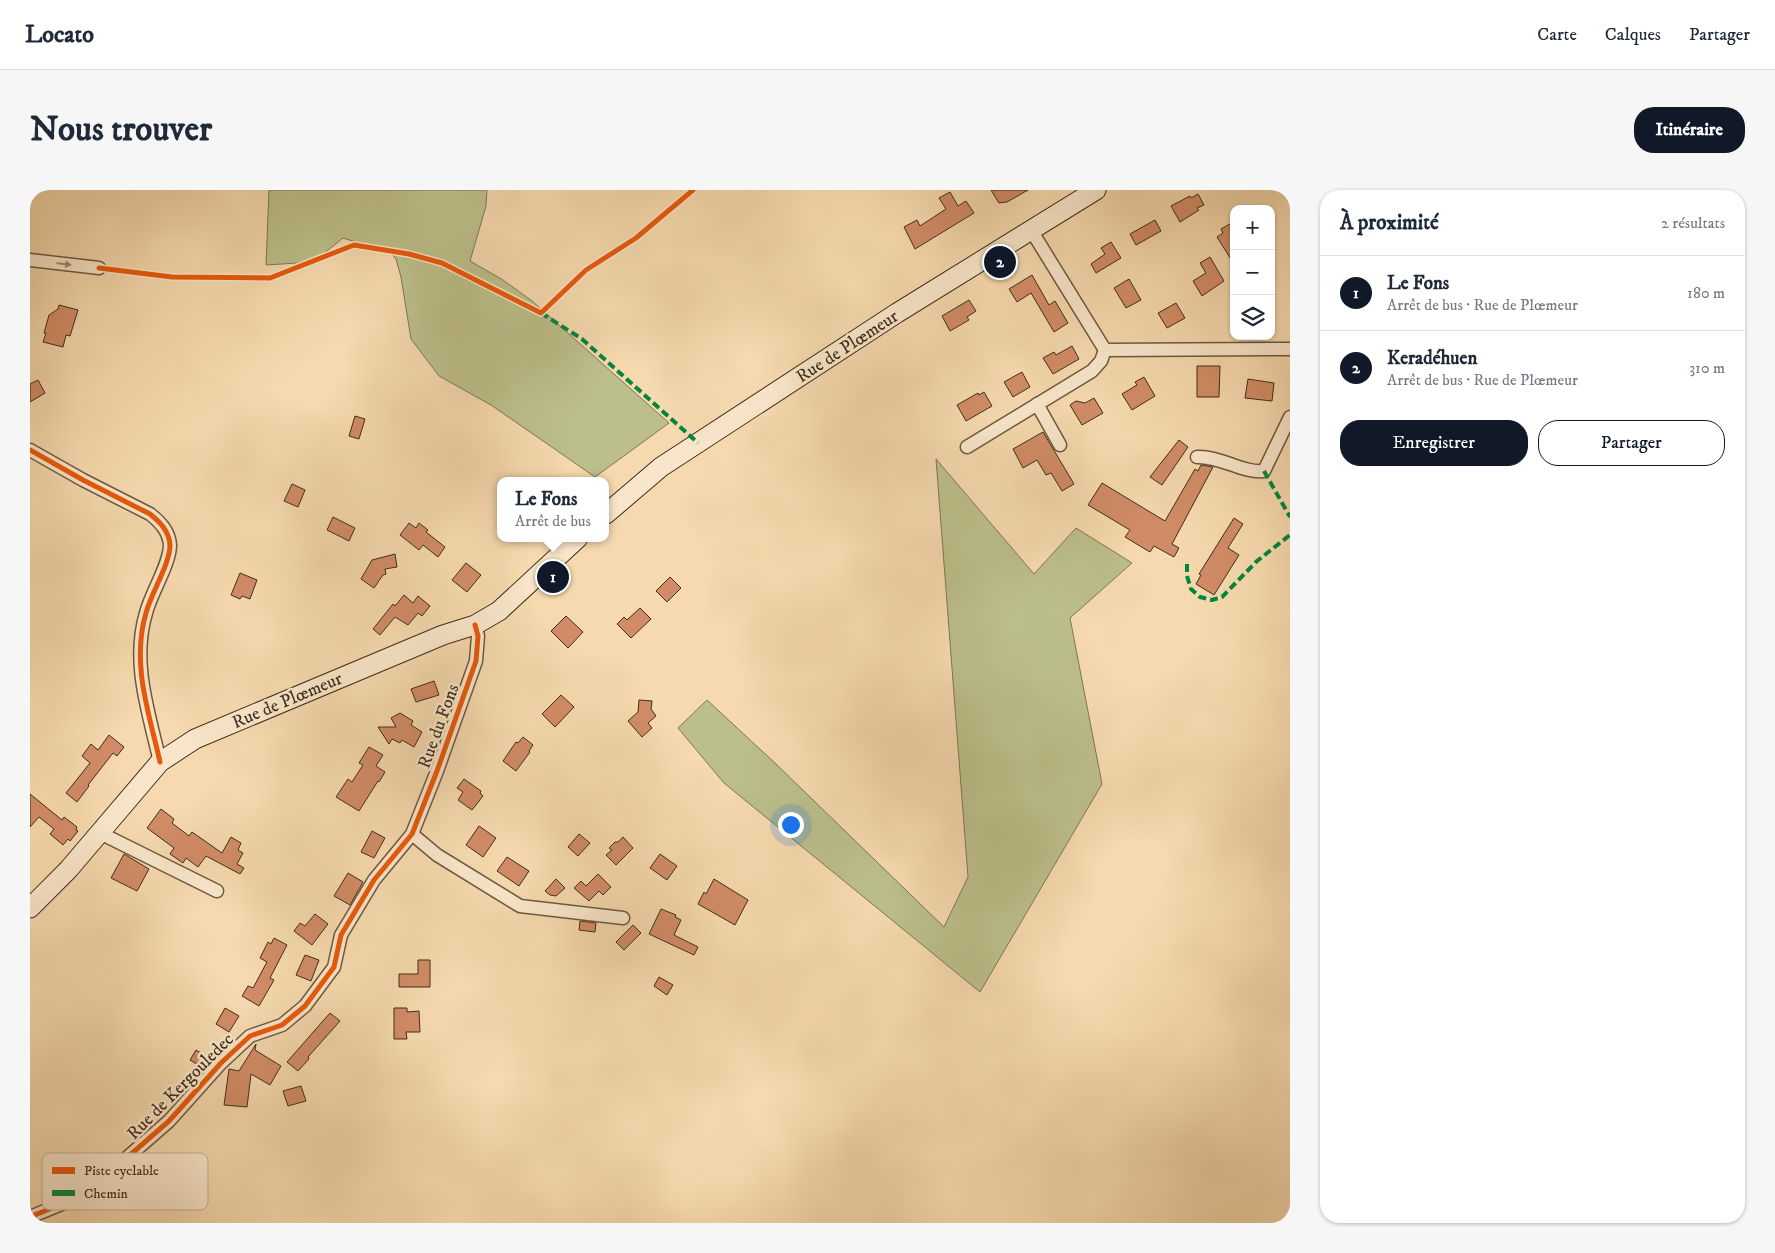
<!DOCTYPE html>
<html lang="fr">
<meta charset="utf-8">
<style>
body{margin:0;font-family:"IM FELL DW Pica",serif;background:#f6f6f7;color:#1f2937}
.controls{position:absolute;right:15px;top:15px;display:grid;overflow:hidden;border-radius:10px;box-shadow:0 1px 4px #0004}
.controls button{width:45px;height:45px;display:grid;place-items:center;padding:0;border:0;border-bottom:1px solid #e0e1e3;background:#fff;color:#1f2937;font:25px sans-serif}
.you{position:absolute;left:760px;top:634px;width:18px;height:18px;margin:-12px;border:4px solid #fff;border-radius:50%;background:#1a73e8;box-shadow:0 0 0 8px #1a73e833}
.badge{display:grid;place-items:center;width:32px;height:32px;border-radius:50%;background:#111827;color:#fff;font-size:16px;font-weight:700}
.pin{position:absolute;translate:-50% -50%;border:2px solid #fff;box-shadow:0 1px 5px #0006}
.popup{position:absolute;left:467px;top:287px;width:112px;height:65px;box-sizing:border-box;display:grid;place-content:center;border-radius:10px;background:#fff;filter:drop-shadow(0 1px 4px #0005);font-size:16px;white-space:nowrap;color:#747a83}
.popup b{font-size:19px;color:#1f2937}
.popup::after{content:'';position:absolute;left:50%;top:100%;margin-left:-10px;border:10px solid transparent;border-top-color:#fff}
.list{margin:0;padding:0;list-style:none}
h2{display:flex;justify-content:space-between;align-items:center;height:65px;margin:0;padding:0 20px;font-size:21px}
h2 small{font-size:16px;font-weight:400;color:#747a83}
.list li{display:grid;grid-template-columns:32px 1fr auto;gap:15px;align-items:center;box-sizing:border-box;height:75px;padding:0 20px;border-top:1px solid #e0e1e3}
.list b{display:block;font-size:19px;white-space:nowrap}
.list p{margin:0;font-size:16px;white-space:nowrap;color:#747a83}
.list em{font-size:16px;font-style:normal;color:#747a83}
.actions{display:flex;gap:10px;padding:15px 20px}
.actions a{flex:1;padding:11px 0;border:1px solid #111827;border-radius:20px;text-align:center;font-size:18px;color:#111827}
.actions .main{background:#111827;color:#fff}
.icon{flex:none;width:28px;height:28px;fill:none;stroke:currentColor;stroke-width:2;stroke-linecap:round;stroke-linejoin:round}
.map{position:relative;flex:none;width:1260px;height:1033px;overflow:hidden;border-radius:20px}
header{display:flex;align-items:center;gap:30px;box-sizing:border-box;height:70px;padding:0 25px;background:#fff;border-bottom:1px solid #e0e1e3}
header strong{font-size:24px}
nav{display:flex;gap:28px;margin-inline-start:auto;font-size:18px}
.intro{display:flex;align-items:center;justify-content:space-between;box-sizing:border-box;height:120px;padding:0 30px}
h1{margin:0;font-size:35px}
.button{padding:12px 22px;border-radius:20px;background:#111827;color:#fff;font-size:18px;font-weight:700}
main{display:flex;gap:30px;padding:0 30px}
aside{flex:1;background:#fff;border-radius:20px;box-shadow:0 1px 4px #0004}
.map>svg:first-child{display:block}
.green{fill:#bcbf8a;stroke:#7e7652}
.building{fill:#d18c67;stroke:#3f2e1b}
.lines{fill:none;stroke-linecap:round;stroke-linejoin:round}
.street-casing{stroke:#6d5940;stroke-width:15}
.secondary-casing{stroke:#3f2e1b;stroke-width:21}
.street{stroke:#f9e6ca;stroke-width:12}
.secondary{stroke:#f9e6ca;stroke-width:19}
.quiet{stroke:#00873e;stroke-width:4;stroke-dasharray:8 4;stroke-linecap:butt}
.cycleway-casing{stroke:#f9e6ca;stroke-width:8}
.cycleway{stroke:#e8590c;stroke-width:5}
.oneway{fill:#9c8a72}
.labels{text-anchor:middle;stroke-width:5;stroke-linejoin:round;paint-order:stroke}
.street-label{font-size:18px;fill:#3f2e1b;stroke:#f9e6ca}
.key{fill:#f9e6ca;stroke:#c1af96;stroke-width:1}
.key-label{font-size:14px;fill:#3f2e1b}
</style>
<header>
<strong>Locato</strong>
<nav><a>Carte</a><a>Calques</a><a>Partager</a></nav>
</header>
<div class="intro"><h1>Nous trouver</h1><a class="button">Itinéraire</a></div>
<main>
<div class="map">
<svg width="1260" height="1033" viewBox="0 0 1260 1033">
<rect width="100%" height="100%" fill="#f6d9ae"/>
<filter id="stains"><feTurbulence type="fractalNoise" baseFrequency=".004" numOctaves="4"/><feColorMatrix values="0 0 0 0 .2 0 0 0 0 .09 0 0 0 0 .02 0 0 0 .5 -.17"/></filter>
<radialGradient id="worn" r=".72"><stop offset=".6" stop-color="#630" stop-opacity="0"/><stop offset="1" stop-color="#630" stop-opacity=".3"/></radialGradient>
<g class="green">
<path d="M239,0H457L456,16L440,71L473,90L502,111L639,233L565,287L461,215L409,186L381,149L371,87L366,69L357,58L348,59L313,48L287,69L267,73L236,75Z"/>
<path d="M906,269L1004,384L1046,338L1102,373L1040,428L1072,594L950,802L694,593L648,538L677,510L747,575L914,737L938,687Z"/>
</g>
<g class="building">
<path d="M961,0H998L977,12L969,13Z"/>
<path d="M920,2L928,16L936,11L944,23L885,59L874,37L887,30L890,36L916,19L909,8Z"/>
<path d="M1168,4L1174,15L1167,18L1169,20L1150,32L1141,16L1160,6L1161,8Z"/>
<path d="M1125,30L1131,41L1106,55L1100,44Z"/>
<path d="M1200,34L1202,37L1204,36V74L1187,47L1193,43L1191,39Z"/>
<path d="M1081,52L1091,68L1066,83L1061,74L1075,64L1071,58Z"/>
<path d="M1180,67L1194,91L1172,106L1163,91L1176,83L1170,73Z"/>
<path d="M1002,85L1019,115L1025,111L1038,133L1024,142L1001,103L987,112L979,99Z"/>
<path d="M1099,89L1111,110L1096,118L1084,98Z"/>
<path d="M939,110L946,121L937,127L939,130L920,141L912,126Z"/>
<path d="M1146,113L1155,128L1137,138L1128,123Z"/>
<path d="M29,115L48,120L40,146L36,145L33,157L13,152L16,143H14L19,125L28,119Z"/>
<path d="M1042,156L1049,169L1023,184L1013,168L1024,162L1026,165Z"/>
<path d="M1167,176H1190L1189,207H1167Z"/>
<path d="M992,182L1000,197L983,207L974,192Z"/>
<path d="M1114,187L1125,206L1102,220L1092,204L1107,195L1105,192Z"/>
<path d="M1218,189L1244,193L1242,211L1215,208Z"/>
<path d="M8,190L15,203L0,212V194Z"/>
<path d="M954,202L962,216L936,231L927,215L948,203L949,205Z"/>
<path d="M1064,208L1073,223L1052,235L1040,215L1046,211L1055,213Z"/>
<path d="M325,226L335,229L329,249L319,246Z"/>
<path d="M1013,242L1044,294L1032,301L1021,283L1016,285L1007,270L993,278L983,259Z"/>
<path d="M1149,250L1158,257L1132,295L1120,287Z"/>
<path d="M1171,275L1183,277L1142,354L1149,358L1144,367L1124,356L1120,362L1095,347L1100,340L1058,315L1072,293L1135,331L1165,279L1168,281Z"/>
<path d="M262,294L275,300L268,317L254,311Z"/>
<path d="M303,327L325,338L319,351L297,340Z"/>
<path d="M1204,328L1213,334L1198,358L1209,365L1184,405L1166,394L1171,385L1169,384Z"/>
<path d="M379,333L386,338L389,333L398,340L396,342L415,357L408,367L393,355L389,360L370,345Z"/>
<path d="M365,364L367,377L355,379L356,384L353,385L344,398L331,389L342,370Z"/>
<path d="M436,373L451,385L437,402L422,390Z"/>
<path d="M210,383L227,390L220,409L212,406L210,409L201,405Z"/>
<path d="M640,387L651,398L637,412L626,401Z"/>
<path d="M374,405L383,413L388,406L400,416L392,426L388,423L378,435L365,427L350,445L343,439L363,414L365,416Z"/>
<path d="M610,418L621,429L601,448L587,434L594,427L597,430Z"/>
<path d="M536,426L553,442L538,458L521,441Z"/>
<path d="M404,491L409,505L386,512L381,499Z"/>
<path d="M531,505L544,517L525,537L512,524Z"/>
<path d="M609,510L622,511L621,519L626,526L618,533L622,538L612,547L598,531L608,522Z"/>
<path d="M370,523L383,531L381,535L392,542L384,557L372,550L370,553L362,549L359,554L348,537H366L361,528Z"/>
<path d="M79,545L94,557L87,566L83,563L58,595L59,596L47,612L36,603L60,573L52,566L61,554L68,560Z"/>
<path d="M493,547L503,555L499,561L500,562L486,581L473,571L486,552L488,553Z"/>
<path d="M339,557L353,565L346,576L355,582L349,592L348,591L329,621L306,607L318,589L322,592L333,575L329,573Z"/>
<path d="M434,589L451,601L450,603L453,606L442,620L428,610L433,602L427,598Z"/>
<path d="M0,604L32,630L34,627L47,637L46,640L48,641L40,651L38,649L33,655L20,644L24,639L9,627L0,637Z"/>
<path d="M131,619L144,629L142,633L159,646L162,642L192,663L201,647L211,653L208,660L213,663L207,674L214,678L210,684L176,666L168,677L156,668L153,673L140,664L144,658L117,638Z"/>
<path d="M449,636L466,648L453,667L436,655Z"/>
<path d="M342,641L355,648L344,668L331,662Z"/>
<path d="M549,644L560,653L548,666L538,657Z"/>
<path d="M593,647L603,658L586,675L576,665L582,660L579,658L585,652H588Z"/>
<path d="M94,664L119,679L107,701L81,688Z"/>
<path d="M630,664L647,676L637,690L620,678Z"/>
<path d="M477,667L499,681L489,696L467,681Z"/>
<path d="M318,683L333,692L320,715L304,706Z"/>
<path d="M568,684L581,697L573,705L569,701L559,711L544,698L551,691L556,696Z"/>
<path d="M526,689L535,698L526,706L520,705L515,701Z"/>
<path d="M684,689L718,710L705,735L668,714L674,702L676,704Z"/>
<path d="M631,719L646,725L645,727L651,730L644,745L668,757L664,765L619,744Z"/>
<path d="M285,724L298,734L282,755L264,741L270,733L275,736Z"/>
<path d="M550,731L566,733L565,742L549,740Z"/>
<path d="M603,735L611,743L594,760L586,752Z"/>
<path d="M244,748L257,755L240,788L244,790L229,816L212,806L218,796L223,798L237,772L230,768L238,752L241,754Z"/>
<path d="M275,765L289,770L281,791L266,785Z"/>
<path d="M388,770H400V797H369V784H388Z"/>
<path d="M629,787L643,795L637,805L624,796Z"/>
<path d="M195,818L209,826L199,842L186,834Z"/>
<path d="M364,818H377V822L389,821L390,842H376L377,849H364Z"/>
<path d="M300,823L310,831L278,867L279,869L268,881L257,872Z"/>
<path d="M226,854L225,860L251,876L240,895L221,884L217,917L194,915L199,879L209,881Z"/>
<path d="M166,860L182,870L175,879L160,870Z"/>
<path d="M271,896L276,911L258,916L253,901Z"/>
<path d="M142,967L154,980L132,1000L117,983L132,970L135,973Z"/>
</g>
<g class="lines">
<defs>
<g id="street">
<path d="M1001,40L1075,160L1260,159"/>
<path d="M0,70L69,78"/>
<path d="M1007,214L1030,255"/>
<path d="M937,257L1062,181L1071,171L1075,160"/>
<path d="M0,260L53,290L120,324C130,332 139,341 140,355C140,374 121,403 116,423C101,473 119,523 130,572"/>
<path d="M1167,267C1191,266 1211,283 1234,281L1260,227"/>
<path d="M70,643L187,701"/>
<path d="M382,644L407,665L490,716L593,728"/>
<path d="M0,1027L39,1011L84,979L139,931L191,873L220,846L252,835L275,816L304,777L311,745L344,690L382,644L407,581L446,471L448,446L445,435"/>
</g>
<g id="secondary">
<path d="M576,324L631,277L867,123L1066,0"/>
<path d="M0,718L38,680L130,572L165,549L413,445L445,435L469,421L548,348"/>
</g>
</defs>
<use href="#street" class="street-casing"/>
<use href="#secondary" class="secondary-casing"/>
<use href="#street" class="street"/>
<use href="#secondary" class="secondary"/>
<g class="quiet">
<path d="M511,123L552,149L668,253"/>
<path d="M1234,281L1260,327"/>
<path d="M1157,374V386L1161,399L1170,407L1182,410L1192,407L1227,371L1260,345"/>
</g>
<defs>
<g id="cycleway">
<path d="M69,78L142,87L240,88L324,55L379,64L412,73L511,123L556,80L606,48L663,0"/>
<path d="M0,260L53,290L120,324C130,332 139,341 140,355C140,374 121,403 116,423C101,473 119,523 130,572"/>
<path d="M0,1027L39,1011L84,979L139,931L191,873L220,846L252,835L275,816L304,777L311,745L344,690L382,644L407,581L446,471L448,446L445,435"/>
</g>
</defs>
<use href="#cycleway" class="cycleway-casing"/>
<use href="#cycleway" class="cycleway"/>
</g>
<defs><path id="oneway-solid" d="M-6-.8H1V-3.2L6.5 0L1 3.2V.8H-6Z" transform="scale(1.25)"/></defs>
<use class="oneway" href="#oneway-solid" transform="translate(34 74) rotate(7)"/>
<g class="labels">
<g class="street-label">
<text transform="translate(817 156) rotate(-33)" y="6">Rue de Plœmeur</text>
<text transform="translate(257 510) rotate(-23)" y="6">Rue de Plœmeur</text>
<text transform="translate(408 536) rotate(-70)" y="6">Rue du Fons</text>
<text transform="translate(150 896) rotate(-45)" y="6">Rue de Kergouledec</text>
</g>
</g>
<rect x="12" y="963" width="166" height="57" rx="8" class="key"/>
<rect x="22" y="977" width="23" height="7" fill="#e8590c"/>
<rect x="22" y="1000" width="23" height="6" fill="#00873e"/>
<g class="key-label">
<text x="54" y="985">Piste cyclable</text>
<text x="54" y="1008">Chemin</text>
</g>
<rect width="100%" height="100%" filter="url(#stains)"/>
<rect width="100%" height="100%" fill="url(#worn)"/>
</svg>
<div class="controls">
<button>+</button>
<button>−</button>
<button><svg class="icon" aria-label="layers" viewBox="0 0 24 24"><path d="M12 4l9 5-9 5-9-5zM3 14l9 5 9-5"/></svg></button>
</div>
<div class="you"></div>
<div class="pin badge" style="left:523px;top:387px">1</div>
<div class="popup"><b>Le Fons</b>Arrêt de bus</div>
<div class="pin badge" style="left:970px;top:72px">2</div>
</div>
<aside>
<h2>À proximité<small>2 résultats</small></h2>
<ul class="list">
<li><span class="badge">1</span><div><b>Le Fons</b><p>Arrêt de bus · Rue de Plœmeur</p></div><em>180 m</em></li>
<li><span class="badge">2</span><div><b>Keradéhuen</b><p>Arrêt de bus · Rue de Plœmeur</p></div><em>310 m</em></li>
</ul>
<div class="actions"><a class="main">Enregistrer</a><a>Partager</a></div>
</aside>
</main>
